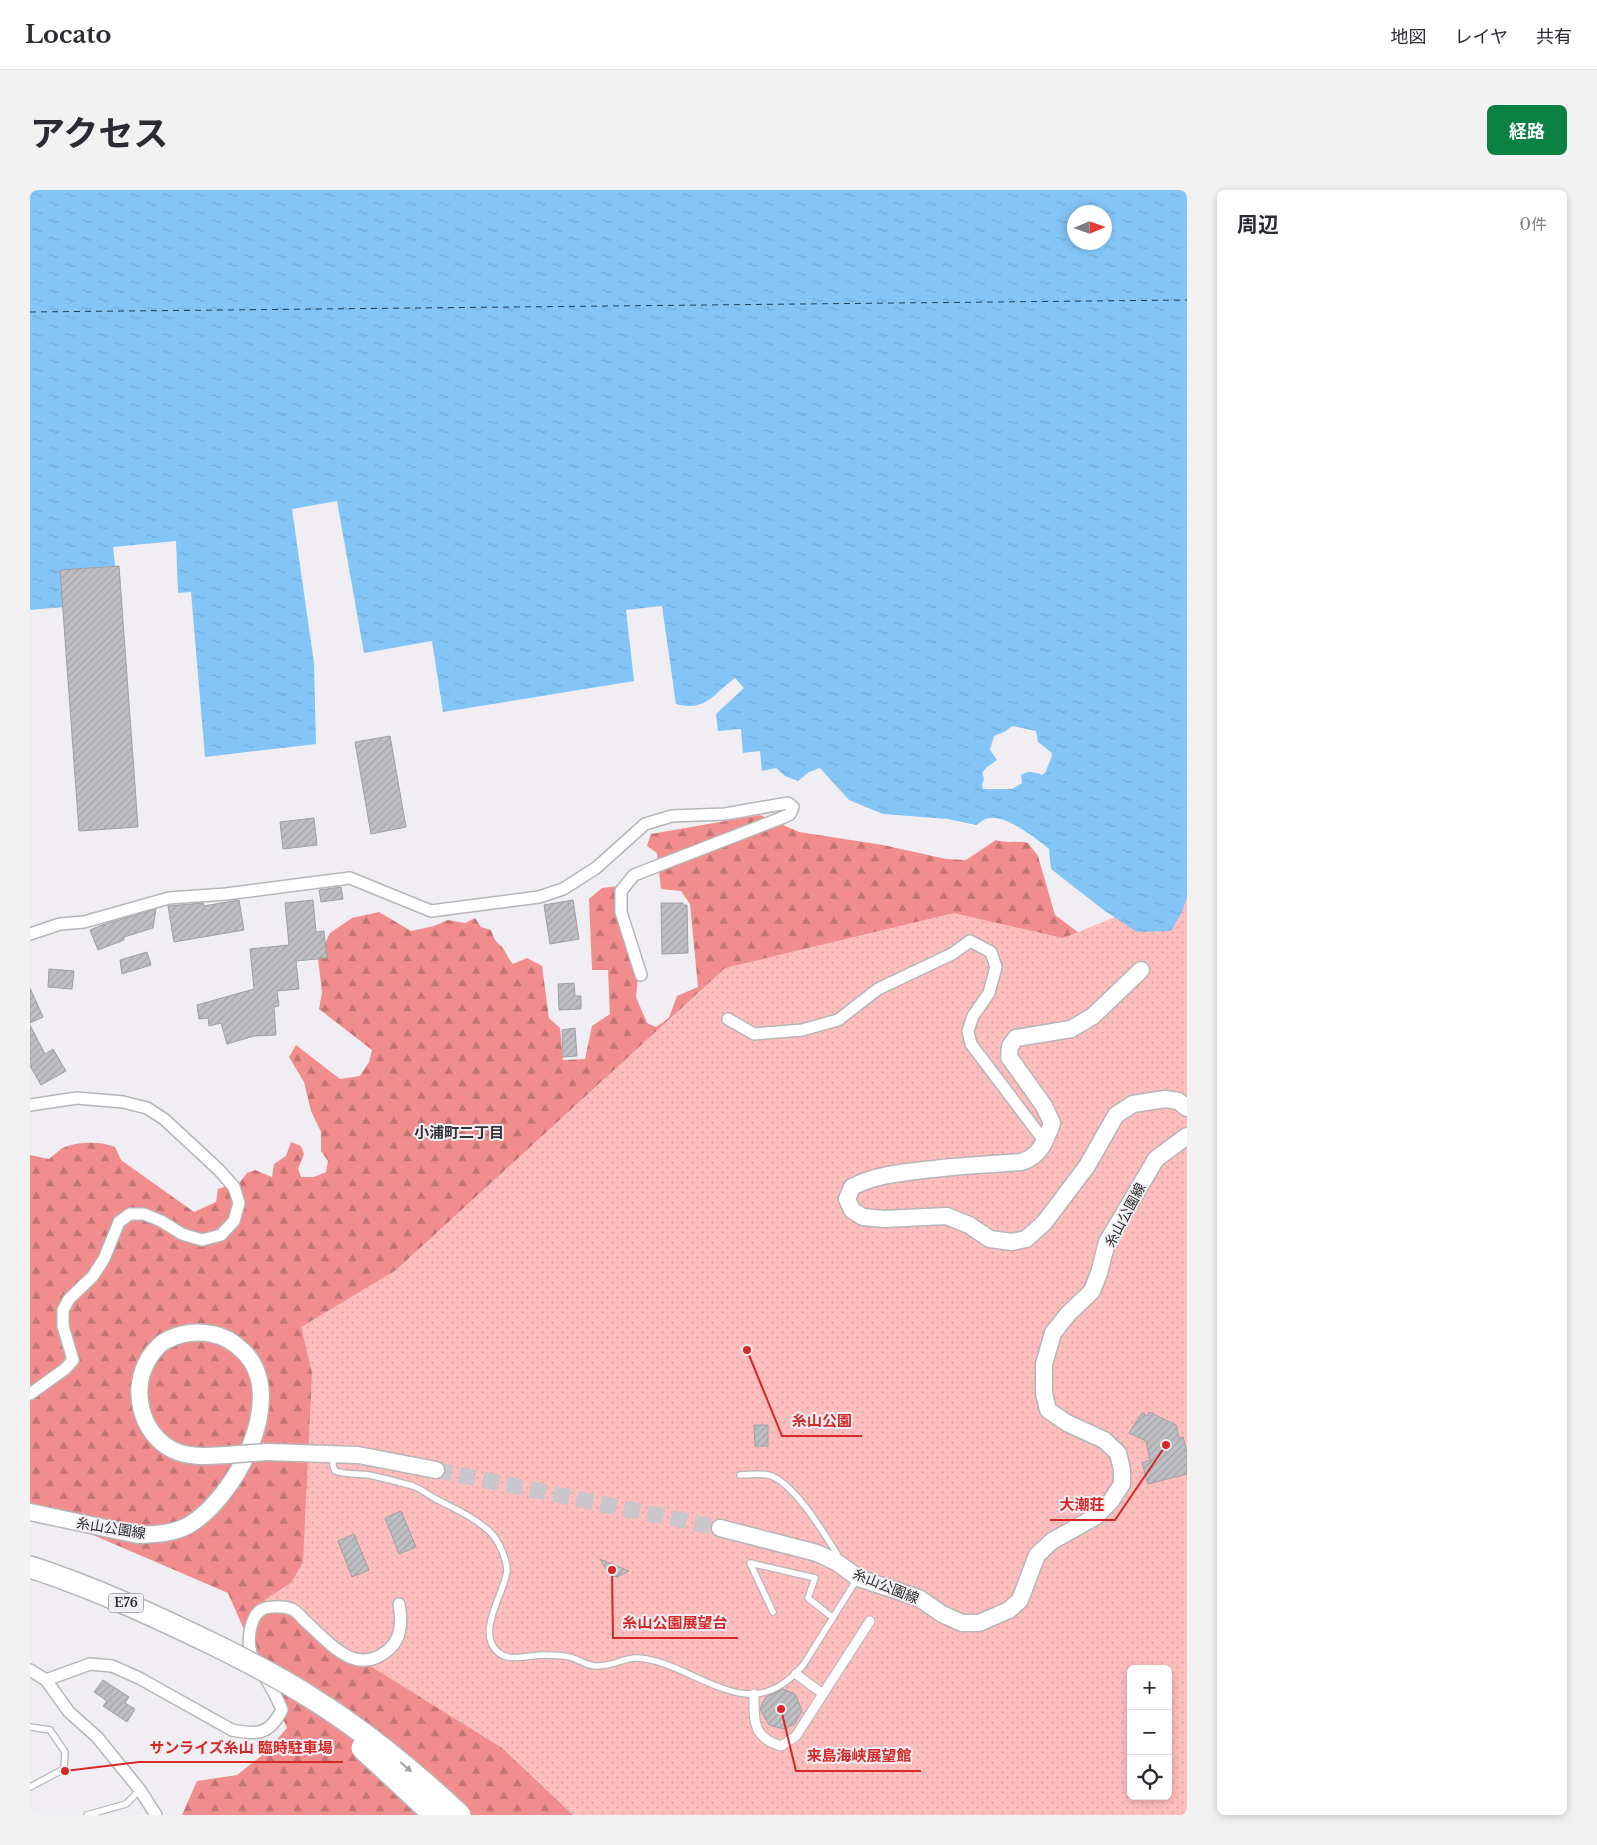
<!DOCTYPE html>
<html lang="ja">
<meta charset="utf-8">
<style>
body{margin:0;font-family:"Libre Baskerville","Noto Sans JP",serif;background:#f2f2f3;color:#2b2b33}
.controls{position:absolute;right:15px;bottom:15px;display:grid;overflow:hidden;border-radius:8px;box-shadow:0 2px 8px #0003}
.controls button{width:45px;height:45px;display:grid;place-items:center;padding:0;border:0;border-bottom:1px solid #e1e1e2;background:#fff;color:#2b2b33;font:25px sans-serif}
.compass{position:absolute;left:1037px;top:15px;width:45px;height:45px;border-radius:50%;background:#fff;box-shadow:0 2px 8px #0003;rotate:88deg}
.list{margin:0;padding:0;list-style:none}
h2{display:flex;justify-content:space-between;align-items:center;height:65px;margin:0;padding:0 20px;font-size:21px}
h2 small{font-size:16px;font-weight:400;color:#7c7c81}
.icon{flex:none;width:28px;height:28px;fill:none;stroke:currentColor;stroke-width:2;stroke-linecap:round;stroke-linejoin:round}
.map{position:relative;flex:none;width:1157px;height:1625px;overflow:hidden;border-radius:8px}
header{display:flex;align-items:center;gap:30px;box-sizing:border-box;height:70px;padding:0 25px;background:#fff;border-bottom:1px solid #e1e1e2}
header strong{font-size:24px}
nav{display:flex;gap:28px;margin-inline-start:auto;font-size:18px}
.intro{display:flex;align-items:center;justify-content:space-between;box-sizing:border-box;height:120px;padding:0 30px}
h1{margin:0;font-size:35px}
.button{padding:12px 22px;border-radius:8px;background:#0b8043;color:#fff;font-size:18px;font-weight:700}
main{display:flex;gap:30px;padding:0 30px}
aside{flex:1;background:#fff;border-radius:8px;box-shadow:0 2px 8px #0003}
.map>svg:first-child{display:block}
.forest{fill:url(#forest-firs);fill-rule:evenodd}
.park{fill:url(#park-dots);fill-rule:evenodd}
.water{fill:url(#water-ripples);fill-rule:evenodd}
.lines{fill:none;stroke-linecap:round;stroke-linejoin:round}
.ferry{stroke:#1a3e57;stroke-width:1;stroke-dasharray:6 5;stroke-linecap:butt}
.building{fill:url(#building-hatch);stroke:#9f9fa3}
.secondary-tunnel{stroke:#c9c7cb;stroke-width:16;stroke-dasharray:16 8;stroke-linecap:butt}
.service-casing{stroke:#b7b5b8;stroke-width:8}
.pedestrian-casing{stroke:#b7b5b8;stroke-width:11}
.minor-casing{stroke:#b7b5b8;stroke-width:14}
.secondary-casing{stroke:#b7b5b8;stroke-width:19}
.motorway-casing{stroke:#b7b5b8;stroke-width:24}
.service{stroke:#fff;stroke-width:5.5}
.pedestrian{stroke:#fff;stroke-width:9}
.minor{stroke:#fff;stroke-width:11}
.secondary{stroke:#fff;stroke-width:16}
.motorway{stroke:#fff;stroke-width:21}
.secondary-bridge-casing{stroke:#b7b5b8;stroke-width:19;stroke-linecap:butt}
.motorway-bridge-casing{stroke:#b7b5b8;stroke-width:24;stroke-linecap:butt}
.secondary-bridge{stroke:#fff;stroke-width:16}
.motorway-bridge{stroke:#fff;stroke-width:21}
.oneway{fill:#a0a0a0}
.labels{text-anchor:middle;stroke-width:4;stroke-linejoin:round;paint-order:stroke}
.shield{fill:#f0eef2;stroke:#686668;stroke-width:1}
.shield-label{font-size:12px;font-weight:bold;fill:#2d2c2d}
.street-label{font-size:14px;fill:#2d2c2d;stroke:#f0eef2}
.neighbourhood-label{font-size:15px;font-weight:bold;fill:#363437;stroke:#f0eef2}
.leader{fill:none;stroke:#d62828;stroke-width:2}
.callout-dot{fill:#d62828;stroke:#f0eef2;stroke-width:2}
.callout-label{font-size:15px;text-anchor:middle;font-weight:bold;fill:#d62828;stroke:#f0eef2;stroke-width:4;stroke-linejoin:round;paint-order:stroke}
</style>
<header>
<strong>Locato</strong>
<nav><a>地図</a><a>レイヤ</a><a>共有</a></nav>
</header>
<div class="intro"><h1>アクセス</h1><a class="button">経路</a></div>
<main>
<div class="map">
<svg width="1157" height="1625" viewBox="0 0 1157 1625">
<defs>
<pattern id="forest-firs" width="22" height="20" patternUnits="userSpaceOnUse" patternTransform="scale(1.25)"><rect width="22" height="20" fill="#f18d8d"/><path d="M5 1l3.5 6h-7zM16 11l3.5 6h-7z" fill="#c47374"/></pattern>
<pattern id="park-dots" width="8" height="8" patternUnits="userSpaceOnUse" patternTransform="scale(1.25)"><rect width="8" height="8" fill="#fdbebd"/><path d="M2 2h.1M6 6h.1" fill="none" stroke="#d9a3a3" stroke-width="1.8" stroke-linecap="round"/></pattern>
<pattern id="water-ripples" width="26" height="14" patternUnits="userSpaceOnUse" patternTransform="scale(1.25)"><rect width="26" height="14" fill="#83c5f7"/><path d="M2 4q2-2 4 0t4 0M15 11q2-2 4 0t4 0" fill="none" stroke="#71a9d4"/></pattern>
<pattern id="building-hatch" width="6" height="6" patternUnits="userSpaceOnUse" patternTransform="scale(1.25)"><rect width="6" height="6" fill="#bebfc3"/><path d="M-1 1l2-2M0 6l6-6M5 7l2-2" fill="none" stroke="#a4a4a8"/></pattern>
</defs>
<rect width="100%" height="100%" fill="#f0eef2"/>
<path class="forest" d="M730,625L769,642L853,655L916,669L936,670L966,650C977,654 987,650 998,653L1008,666L1025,725L1057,749L1156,1625H152L167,1591L207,1585L235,1563L257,1538L198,1403L0,1318V965L19,969C23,966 27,962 31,959C45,951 71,951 85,957L91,970L164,1022L186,1012L188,999L210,992L217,983L225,980L242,987L244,974L256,966L261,952L271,956L274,964L268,979L271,987H284L296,982L298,971L291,961V942L281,921L274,892L259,867L266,855L310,889L330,886L339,872L342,860L289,819L292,802L288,769L300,743L322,728L349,722L381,741L404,736L418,730L435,733L445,728L451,737L461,740C465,751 464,749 472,757C476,762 478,769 483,774L497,768L512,776L519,828L530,838L533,870L555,869L562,836L580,824L578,780H562L559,709L572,698L589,696L608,787L606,807L617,833L626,837L639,828L647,806L668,797L660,714L651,701L631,699L627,663L617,656L621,644ZM1101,1479H1138V1606H1101Z"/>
<path class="park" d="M1157,701V1625H543L472,1558L234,1410L261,1393L273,1372L282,1183L271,1137L366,1080L695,778L924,723L1033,748L1133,708ZM1101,1479H1138V1606H1101Z"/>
<path class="water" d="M0,0H1157V707L1152,722L1141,741L1107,742L1075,721L1021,679L1019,659C1006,648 977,626 960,628C955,628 950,633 946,635L918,629L853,624L819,610L790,578L779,582L768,591L755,586L746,578L732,581L730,561L713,563L711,539L688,541L686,524L714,498L705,488C683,504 676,522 646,514L632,416L596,420L604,491L413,522L402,451L334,463L307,311L262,319L284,473L286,554L175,567L161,402L148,403L146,351L83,357L89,412L0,420ZM1044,22H1074V52H1044ZM982,536L1006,541L1008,552L1022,563C1022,571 1017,575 1016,582L1012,585C1004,582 998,580 991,585L992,593L982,599H953L952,594L954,589L952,583L957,577L967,570L960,560L964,546L976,541Z"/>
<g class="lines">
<path class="ferry" d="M0,122L1157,110"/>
</g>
<g class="building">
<path d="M89,376L108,637L49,641L30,380Z"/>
<path d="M360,546L376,637L341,644L325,552Z"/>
<path d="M284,628L287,655L253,659L250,632Z"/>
<path d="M311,697L313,709L291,712L289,700Z"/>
<path d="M209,710L214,740L144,752L138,716L173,713L174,716Z"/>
<path d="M283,710L286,742L294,741L297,768L266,771L269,799L247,801L249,816L244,817L246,845L224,846L197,854L191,833L179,836L178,828L169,829L167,815L224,799L220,759L259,755L255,713Z"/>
<path d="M543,710L549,749L520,754L514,715Z"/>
<path d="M631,713H653V715H657L658,763L632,764Z"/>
<path d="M126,719L123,738L94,747V750L68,760L60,740L72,735Z"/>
<path d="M117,762L121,775L92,784L90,770Z"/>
<path d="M19,779L44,781L42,799L18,797Z"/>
<path d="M544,793L545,806H551V819L529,820L528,794Z"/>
<path d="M0,798L13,827L0,833Z"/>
<path d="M0,835L15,864L23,859L36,881L11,895L0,876Z"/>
<path d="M545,838L547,866L533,867L532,840Z"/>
<path d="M1119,1222L1146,1235L1149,1248L1153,1247L1157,1262V1284L1118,1294L1112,1273L1120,1270L1116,1251L1099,1243L1112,1223L1118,1226Z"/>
<path d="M724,1235H738V1256H725Z"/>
<path d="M371,1321L386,1357L369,1364L355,1328Z"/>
<path d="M324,1344L339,1380L322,1387L308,1351Z"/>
<path d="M570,1369L599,1381L587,1387L582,1386L578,1383Z"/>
<path d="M73,1490L99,1507L95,1513L105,1519L97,1532L73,1516L77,1511L64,1502Z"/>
<path d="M753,1499L765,1504L772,1520L765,1534L754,1539L739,1535L730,1519L736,1507Z"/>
</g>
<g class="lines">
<path class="secondary-tunnel" d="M406,1280L690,1338"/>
<defs>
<g id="service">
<path d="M303,1267V1276L305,1281C316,1285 327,1283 339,1285C353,1288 369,1292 383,1296C391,1299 399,1305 406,1309C425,1319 446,1328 461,1343C469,1351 477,1370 477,1381C475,1402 444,1444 469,1463C480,1472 500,1465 513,1465C523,1465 535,1465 543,1468C551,1471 560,1477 568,1476C582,1476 595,1468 605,1468C643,1468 687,1506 724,1504C744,1503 762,1489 774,1474L827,1389"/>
<path d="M710,1285C719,1285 729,1283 738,1285C762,1290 794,1343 807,1364L808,1369"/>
<path d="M743,1422L720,1373L785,1388L778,1408L803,1428"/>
<path d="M0,1537L20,1540L35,1562L34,1579L0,1597"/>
<path d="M57,1625L96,1614L110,1600"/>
</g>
<g id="pedestrian">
<path d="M766,1484L793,1504L840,1431"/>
<path d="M724,1504C724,1531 722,1547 751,1556L766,1546L793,1504"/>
</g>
<g id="minor">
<path d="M0,744L30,734L54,732L139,708L196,704L320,688L401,721L509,707L533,699L566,678L615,634L642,626L695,624L758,613L763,617L760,624L754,627L604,685L591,701V722L611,785"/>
<path d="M698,829L724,844L772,840L808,830L848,799L922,764L940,751L961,762L966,777L959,803L943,826L938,841L941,854L1015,952"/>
<path d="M0,915L47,908L93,912L117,918L134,929L189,980L204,997L209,1013L204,1031L191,1045L172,1050L152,1044L131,1031L114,1024H100L89,1032L74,1069L63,1086L39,1109L33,1120V1136L43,1170L35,1179L0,1204"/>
<path d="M0,1480L16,1490L39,1522L67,1547L110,1600L126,1625"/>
<path d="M16,1490L60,1474L82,1476L109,1488L202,1540C228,1545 239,1545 252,1520C246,1504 237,1490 228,1476C226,1472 222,1467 221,1463C217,1451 220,1427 231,1420C237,1416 254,1416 261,1419C266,1420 271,1427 275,1431C299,1452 326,1488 358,1460C372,1449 372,1430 369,1414"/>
</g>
<g id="secondary">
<path d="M1111,780L1063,826L1041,839L986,848L980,856L979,867L1014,916L1022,933C1016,950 1010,967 991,972C958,974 926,976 894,980C869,983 845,985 822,997L817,1009L822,1020L833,1027L854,1029L917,1026L939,1035L960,1049L982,1052L996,1049L1014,1033L1057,976L1086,925L1103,914L1135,909L1148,911L1157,918"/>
<path d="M237,1262L328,1265L406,1280"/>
<path d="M0,1322L108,1345C125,1344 143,1344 159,1335C205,1308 259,1207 214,1162C204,1152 195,1146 182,1144C167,1141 151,1143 137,1150C130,1153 123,1162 119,1168C100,1199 110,1243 143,1260C159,1268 179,1266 196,1265"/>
<path d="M690,1338L787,1363L808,1373L828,1388L889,1408L912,1424L932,1433H949L979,1420L990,1410L1007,1365L1022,1351L1065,1327L1081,1311L1092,1294V1280L1088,1263L1074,1250L1037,1233L1018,1220L1014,1203V1174L1023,1143L1038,1124L1062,1101L1069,1083L1077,1052L1126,969L1157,946"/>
</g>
<path id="motorway" d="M0,1377C65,1398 127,1427 189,1457"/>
</defs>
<use href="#service" class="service-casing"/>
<use href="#pedestrian" class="pedestrian-casing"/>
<use href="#minor" class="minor-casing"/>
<use href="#secondary" class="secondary-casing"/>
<use href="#motorway" class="motorway-casing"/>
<use href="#service" class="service"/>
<use href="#pedestrian" class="pedestrian"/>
<use href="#minor" class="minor"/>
<use href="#secondary" class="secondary"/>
<use href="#motorway" class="motorway"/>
<defs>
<path id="secondary-bridge" d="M196,1265L237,1262"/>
<g id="motorway-bridge">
<path d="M189,1457C221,1473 252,1489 283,1509C336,1542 384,1582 430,1625"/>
<path d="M332,1558L404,1625"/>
</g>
</defs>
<use href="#secondary-bridge" class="secondary-bridge-casing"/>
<use href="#motorway-bridge" class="motorway-bridge-casing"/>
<use href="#secondary-bridge" class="secondary-bridge"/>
<use href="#motorway-bridge" class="motorway-bridge"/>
</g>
<defs><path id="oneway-solid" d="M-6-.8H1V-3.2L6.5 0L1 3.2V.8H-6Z" transform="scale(1.25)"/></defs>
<use class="oneway" href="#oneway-solid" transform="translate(376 1577) rotate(41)"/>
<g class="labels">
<rect class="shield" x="78.5" y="1403.5" width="35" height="19" rx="4"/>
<g class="shield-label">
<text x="96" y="1417">E76</text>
</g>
<g class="street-label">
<text transform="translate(1095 1025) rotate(-62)" y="5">糸山公園線</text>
<text transform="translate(81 1338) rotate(9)" y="5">糸山公園線</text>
<text transform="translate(856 1396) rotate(22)" y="5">糸山公園線</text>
</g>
<g class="neighbourhood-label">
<text x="429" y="948">小浦町二丁目</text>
</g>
</g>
<path class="leader" d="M717 1160L752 1246H832M1136 1255L1085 1330H1020M582 1380L583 1448H708M35 1581L109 1572H313M751 1519L766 1581H891"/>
<g class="callout-dot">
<circle cx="717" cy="1160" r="5"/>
<circle cx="1136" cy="1255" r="5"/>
<circle cx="582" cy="1380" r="5"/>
<circle cx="35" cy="1581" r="5"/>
<circle cx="751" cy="1519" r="5"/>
</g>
<g class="callout-label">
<text x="792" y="1236">糸山公園</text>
<text x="1052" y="1320">大潮荘</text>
<text x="645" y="1438">糸山公園展望台</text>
<text x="211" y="1563">サンライズ糸山 臨時駐車場</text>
<text x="829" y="1571">来島海峡展望館</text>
</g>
</svg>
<div class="controls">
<button>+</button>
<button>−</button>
<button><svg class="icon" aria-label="locate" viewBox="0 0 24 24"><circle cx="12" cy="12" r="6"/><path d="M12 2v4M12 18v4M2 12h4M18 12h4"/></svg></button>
</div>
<svg class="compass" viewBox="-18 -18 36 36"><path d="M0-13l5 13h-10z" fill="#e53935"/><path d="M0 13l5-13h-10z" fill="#7c7c81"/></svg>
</div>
<aside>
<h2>周辺<small>0件</small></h2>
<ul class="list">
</ul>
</aside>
</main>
